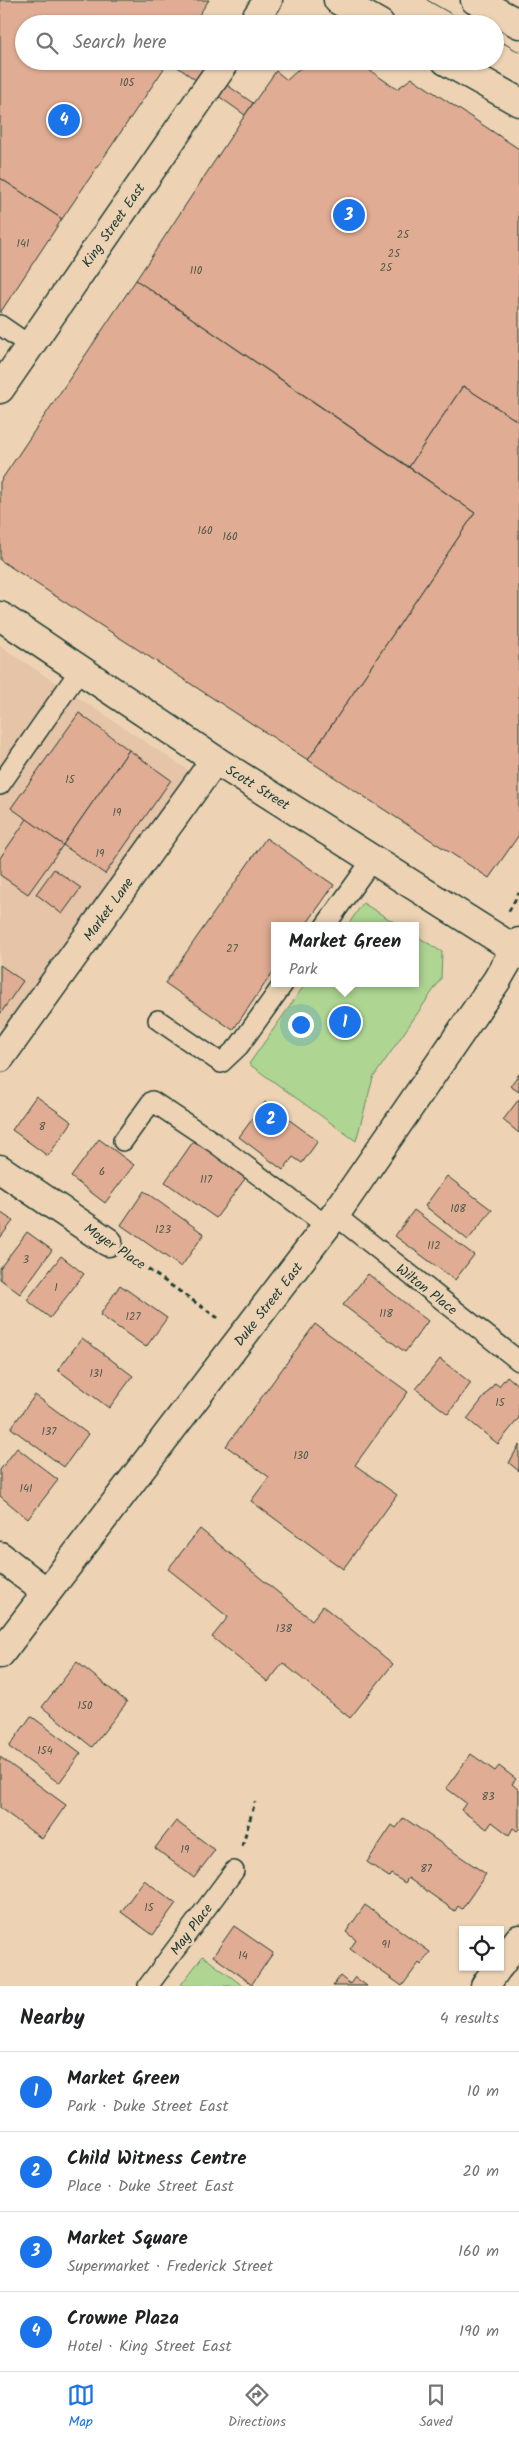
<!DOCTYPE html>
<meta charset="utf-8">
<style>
body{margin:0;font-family:Kalam,sans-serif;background:#f6f6f6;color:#202124}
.controls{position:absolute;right:15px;bottom:15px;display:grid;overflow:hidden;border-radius:0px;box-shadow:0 1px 4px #0004}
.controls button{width:45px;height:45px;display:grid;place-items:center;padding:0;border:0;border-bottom:1px solid #e0e0e0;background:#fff;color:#202124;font:25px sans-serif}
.you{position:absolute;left:300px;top:1024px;width:18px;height:18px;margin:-12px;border:4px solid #fff;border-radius:50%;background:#1a73e8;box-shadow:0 0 0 8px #1a73e833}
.badge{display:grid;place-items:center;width:32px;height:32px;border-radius:50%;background:#1a73e8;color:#fff;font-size:16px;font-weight:700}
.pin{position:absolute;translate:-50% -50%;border:2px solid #fff;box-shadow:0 1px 5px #0006}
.popup{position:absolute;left:271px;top:922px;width:148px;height:65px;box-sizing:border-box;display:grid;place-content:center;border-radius:0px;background:#fff;filter:drop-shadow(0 1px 4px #0005);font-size:16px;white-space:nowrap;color:#757577}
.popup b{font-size:19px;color:#202124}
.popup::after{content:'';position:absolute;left:50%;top:100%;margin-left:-10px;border:10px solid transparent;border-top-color:#fff}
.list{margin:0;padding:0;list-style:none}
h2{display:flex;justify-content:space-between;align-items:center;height:65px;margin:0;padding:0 20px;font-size:21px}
h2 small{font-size:16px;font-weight:400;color:#757577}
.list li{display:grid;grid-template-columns:32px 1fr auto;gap:15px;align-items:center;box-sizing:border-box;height:80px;padding:0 20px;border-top:1px solid #e0e0e0}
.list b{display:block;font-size:19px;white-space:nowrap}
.list p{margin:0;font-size:16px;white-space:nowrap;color:#757577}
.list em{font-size:16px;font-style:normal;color:#757577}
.icon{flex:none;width:28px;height:28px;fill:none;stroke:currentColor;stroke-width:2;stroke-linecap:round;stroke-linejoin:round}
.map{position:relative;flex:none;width:519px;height:1986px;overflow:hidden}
.search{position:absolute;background:#fff;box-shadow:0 1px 4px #0004;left:15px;right:15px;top:15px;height:55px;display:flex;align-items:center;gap:12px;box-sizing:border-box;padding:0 18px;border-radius:28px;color:#757577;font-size:19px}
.sheet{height:385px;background:#fff}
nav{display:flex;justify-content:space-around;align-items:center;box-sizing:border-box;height:70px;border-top:1px solid #e0e0e0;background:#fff;font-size:14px;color:#757577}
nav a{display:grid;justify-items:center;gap:2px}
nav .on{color:#1a73e8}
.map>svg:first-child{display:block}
.built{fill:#e5c4a8}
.green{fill:#aed692;stroke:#668a63}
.building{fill:#e0ac93;stroke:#1f3d34}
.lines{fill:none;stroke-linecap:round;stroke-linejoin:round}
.service-casing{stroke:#1f3d34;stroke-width:22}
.pedestrian-casing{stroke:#1f3d34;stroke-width:31}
.minor-casing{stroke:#1f3d34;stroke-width:31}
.secondary-casing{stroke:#1f3d34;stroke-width:31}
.path{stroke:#1f3d34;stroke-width:3;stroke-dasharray:5 4;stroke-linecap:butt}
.service{stroke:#edd3b4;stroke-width:19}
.pedestrian{stroke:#edd3b4;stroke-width:28}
.minor{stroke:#edd3b4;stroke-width:28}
.secondary{stroke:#edd3b4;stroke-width:28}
.tram{stroke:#1f3d34;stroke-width:1}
.labels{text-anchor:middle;stroke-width:5;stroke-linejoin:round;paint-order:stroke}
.number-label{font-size:11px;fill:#4f594c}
.street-label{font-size:14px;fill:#1f3d34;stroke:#edd3b4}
</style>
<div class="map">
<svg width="519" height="1986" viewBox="0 0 519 1986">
<rect width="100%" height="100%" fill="#edd3b4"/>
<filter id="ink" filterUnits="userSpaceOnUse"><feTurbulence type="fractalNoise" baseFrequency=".02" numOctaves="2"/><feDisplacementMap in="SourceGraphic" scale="10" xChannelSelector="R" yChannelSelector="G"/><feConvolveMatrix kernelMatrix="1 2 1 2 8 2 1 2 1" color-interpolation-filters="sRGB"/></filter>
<g filter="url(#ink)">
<path class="built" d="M0,646L194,774L0,1040Z"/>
<g class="green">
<path d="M363,903L400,926H347Z"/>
<path d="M415,935L442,952L441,979L373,1078L356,1141L249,1064L306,983H415Z"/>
<path d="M203,1956L243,1986H180Z"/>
</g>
<g class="building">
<path d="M0,0H209L193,24H24V61H169L62,219L0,178Z"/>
<path d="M169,61H192L253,103L245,115Z"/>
<path d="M308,61H356L397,89L412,78L519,149V422L463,386L409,467L136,280L245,115L276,71L287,80Z"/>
<path d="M0,178L62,219L0,313Z"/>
<path d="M136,280L475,513L308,760L0,560V482Z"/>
<path d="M463,386L519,422V835L489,878L308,760L475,513L409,467Z"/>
<path d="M79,713L129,750L63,845L11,808Z"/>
<path d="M129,750L171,780L105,874L63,845Z"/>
<path d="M27,819L63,845L28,894L0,875V858Z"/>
<path d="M266,838L334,885L305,926H275V969L233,1030L165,983Z"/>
<path d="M54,869L81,888L62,914L36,894Z"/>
<path d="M0,965L23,981L0,1014Z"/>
<path d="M519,1074V1092L510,1086Z"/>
<path d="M36,1096L72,1122L48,1156L12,1130Z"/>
<path d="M519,1099V1133L503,1120Z"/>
<path d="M265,1102L318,1141L302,1163L293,1157L283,1170L239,1137Z"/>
<path d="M99,1139L134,1165L105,1203L71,1177Z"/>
<path d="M195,1139L247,1176L216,1218L165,1182Z"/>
<path d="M447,1176L492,1210L468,1240L425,1206Z"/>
<path d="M144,1191L204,1234L181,1267L121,1225Z"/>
<path d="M414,1210L474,1255L455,1280L395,1236Z"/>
<path d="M0,1212L13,1221L0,1238Z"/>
<path d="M27,1232L52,1250L20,1294L0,1279V1268Z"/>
<path d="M61,1256L84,1274L50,1318L27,1300Z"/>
<path d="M368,1274L428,1321L405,1352L343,1305Z"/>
<path d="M120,1285L167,1318L146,1347L100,1315Z"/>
<path d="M315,1324L408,1392L355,1465L397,1495L343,1569L251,1501L269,1477L226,1446Z"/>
<path d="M82,1338L133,1376L109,1408L58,1370Z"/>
<path d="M440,1359L471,1383L448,1414L416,1389Z"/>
<path d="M507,1376L519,1386V1418L498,1444L467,1419L495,1383L499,1386Z"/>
<path d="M35,1395L88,1434L64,1467L11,1428Z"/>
<path d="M519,1445V1471L509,1463Z"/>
<path d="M17,1448L58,1480L28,1519L0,1496V1470Z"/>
<path d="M200,1529L312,1620L323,1606L393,1664L350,1718L283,1663L268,1682L212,1637L228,1617L168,1569Z"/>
<path d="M77,1662L127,1702L92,1747L42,1707Z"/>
<path d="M31,1716L81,1753L59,1783L9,1747Z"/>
<path d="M471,1754L495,1771L499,1766L516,1779L512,1784L519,1790V1829L517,1831L513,1828L509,1835L492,1822L487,1829L461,1810L466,1803L446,1788Z"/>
<path d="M0,1757L66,1805L42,1839L0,1808Z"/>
<path d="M404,1818L486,1874L462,1909L458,1906L455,1911L408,1878L405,1883L391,1874L389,1877L367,1862L392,1825L396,1828Z"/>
<path d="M176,1821L215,1850L194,1878L155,1848Z"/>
<path d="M144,1880L176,1903L153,1935L121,1912Z"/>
<path d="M365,1905L430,1952L421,1965L419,1963L402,1986L350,1949L356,1940L346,1932Z"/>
<path d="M234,1926L273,1953L252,1984L213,1956Z"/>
<path d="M340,1976L350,1984L355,1977L367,1986H333Z"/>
</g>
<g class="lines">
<defs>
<g id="service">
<path d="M0,325L29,345"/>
<path d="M0,785L80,670"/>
<path d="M325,926L372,860"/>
<path d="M158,1020L221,1063L239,1046L284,983"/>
<path d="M123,1141L152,1101L215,1143L327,1226"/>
<path d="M335,1215L519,1361"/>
<path d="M148,1986L234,1871"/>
</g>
<path id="pedestrian" d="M0,1169L108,1242"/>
<g id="minor">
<path d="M0,616L215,760L519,952"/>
<path d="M0,1058L215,760"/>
<path d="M0,1556L46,1592"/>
<path d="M0,1654L335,1215L497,980L519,942"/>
</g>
<g id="secondary">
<path d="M338,0L380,24"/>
<path d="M475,0L519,24"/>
<path d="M252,24L268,0"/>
<path d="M446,61L519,102"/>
<path d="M0,389L226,61"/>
<path d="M500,1965L519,1939"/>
<path d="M485,1986L498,1967"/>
</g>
</defs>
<use href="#service" class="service-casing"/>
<use href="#pedestrian" class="pedestrian-casing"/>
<use href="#minor" class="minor-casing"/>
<use href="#secondary" class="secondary-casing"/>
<g class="path">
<path d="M509,911L519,893"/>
<path d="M133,1259L218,1318"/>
<path d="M242,1846L255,1802"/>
</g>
<use href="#service" class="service"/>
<use href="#pedestrian" class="pedestrian"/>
<use href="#minor" class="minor"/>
<use href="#secondary" class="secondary"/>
<g class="tram">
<path d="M427,0L469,24"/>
<path d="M495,38L519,52"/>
</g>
</g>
</g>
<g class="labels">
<g class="number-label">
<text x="127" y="86">105</text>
<text x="403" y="238">25</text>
<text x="23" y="247">141</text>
<text x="394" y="257">25</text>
<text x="386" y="271">25</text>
<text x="196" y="274">110</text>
<text x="205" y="534">160</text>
<text x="230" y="540">160</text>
<text x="70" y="783">15</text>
<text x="117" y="816">19</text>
<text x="100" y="857">19</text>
<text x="232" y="952">27</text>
<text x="42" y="1130">8</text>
<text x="102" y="1175">6</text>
<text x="206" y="1183">117</text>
<text x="458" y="1212">108</text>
<text x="163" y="1233">123</text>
<text x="434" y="1249">112</text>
<text x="26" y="1263">3</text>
<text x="56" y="1291">1</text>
<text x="386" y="1317">118</text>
<text x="133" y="1320">127</text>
<text x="96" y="1377">131</text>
<text x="500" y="1406">15</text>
<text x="49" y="1435">137</text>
<text x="301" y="1459">130</text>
<text x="26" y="1492">141</text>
<text x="284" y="1632">138</text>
<text x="85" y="1709">150</text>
<text x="45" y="1754">154</text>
<text x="488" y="1800">83</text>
<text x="185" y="1853">19</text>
<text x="426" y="1872">87</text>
<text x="149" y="1911">15</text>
<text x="386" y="1948">91</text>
<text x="243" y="1959">14</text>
</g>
<g class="street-label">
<text transform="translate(113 225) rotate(-55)" y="5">King Street East</text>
<text transform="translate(258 787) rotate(32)" y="5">Scott Street</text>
<text transform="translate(108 909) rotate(-54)" y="5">Market Lane</text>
<text transform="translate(115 1246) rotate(34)" y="5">Moyer Place</text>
<text transform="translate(427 1289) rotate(38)" y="5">Wilton Place</text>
<text transform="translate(268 1304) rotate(-52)" y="5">Duke Street East</text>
<text transform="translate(191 1929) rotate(-53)" y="5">May Place</text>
</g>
</g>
</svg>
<div class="controls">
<button><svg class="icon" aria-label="locate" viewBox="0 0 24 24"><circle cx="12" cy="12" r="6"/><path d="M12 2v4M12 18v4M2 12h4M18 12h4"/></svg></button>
</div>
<div class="you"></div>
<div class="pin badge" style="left:345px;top:1022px">1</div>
<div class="popup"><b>Market Green</b>Park</div>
<div class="pin badge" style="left:271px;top:1119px">2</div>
<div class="pin badge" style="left:349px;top:215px">3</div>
<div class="pin badge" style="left:64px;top:120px">4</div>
<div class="search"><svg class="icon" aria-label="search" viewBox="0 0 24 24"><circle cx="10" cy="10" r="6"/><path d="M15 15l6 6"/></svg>Search here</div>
</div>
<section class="sheet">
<h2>Nearby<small>4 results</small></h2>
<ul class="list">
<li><span class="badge">1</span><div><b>Market Green</b><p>Park · Duke Street East</p></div><em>10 m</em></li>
<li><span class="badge">2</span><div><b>Child Witness Centre</b><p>Place · Duke Street East</p></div><em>20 m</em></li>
<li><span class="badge">3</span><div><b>Market Square</b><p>Supermarket · Frederick Street</p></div><em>160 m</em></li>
<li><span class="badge">4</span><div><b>Crowne Plaza</b><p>Hotel · King Street East</p></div><em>190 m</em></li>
</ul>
</section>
<nav>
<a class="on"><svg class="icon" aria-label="map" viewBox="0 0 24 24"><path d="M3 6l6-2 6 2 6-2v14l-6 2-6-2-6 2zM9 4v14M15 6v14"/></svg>Map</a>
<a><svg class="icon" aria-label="directions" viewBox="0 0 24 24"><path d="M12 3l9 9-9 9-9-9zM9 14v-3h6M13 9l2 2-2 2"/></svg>Directions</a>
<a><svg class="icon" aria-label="saved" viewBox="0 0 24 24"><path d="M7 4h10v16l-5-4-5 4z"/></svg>Saved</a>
</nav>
